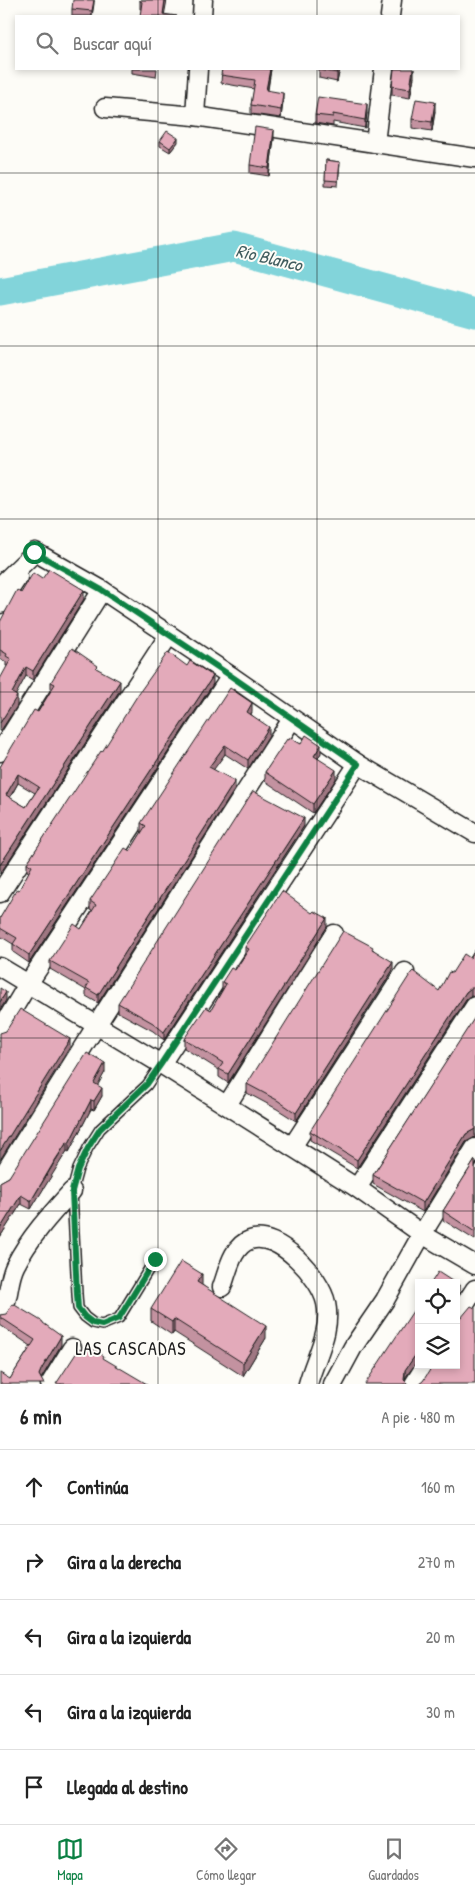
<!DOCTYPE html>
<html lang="es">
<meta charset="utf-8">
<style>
body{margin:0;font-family:"Patrick Hand",sans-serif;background:#f2f2f2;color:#222}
.controls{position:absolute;right:15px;bottom:15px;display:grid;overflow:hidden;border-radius:0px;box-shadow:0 2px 8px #0003}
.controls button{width:45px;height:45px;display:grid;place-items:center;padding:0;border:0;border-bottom:1px solid #e0e0e0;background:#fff;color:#222;font:25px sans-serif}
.stop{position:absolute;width:15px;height:15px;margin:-11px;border:4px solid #0b8043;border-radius:50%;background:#fff}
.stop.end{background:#0b8043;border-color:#fff;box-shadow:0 1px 5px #0008}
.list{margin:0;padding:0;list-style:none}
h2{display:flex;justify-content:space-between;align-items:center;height:65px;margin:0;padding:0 20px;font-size:21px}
h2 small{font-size:16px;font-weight:400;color:#767676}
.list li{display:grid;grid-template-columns:32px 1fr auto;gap:15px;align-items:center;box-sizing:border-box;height:75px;padding:0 20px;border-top:1px solid #e0e0e0}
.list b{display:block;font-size:19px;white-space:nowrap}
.list em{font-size:16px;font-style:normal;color:#767676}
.icon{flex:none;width:28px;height:28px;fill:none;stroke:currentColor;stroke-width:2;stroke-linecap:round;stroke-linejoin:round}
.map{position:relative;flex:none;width:475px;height:1384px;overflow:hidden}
.search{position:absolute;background:#fff;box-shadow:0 2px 8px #0003;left:15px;right:15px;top:15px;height:55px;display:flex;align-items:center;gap:12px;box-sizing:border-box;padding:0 18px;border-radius:0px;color:#767676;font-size:19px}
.sheet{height:440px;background:#fff}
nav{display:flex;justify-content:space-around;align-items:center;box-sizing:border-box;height:70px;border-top:1px solid #e0e0e0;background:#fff;font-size:14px;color:#767676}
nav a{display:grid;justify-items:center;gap:2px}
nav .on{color:#0b8043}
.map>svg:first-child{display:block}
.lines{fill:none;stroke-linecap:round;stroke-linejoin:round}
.river{stroke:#82d4da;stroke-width:29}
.service-casing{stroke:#1c1c1c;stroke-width:12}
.minor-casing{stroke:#1c1c1c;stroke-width:21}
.service{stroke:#fdfcf7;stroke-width:9}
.minor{stroke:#fdfcf7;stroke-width:18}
.wall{fill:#c392a0;stroke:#1c1c1c;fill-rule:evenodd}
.shaded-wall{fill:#9f7782;stroke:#1c1c1c}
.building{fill:#e3aaba;stroke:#1c1c1c;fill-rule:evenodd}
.route{stroke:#0b8043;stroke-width:6}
.grid{fill:none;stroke:#1c1c1c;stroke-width:1;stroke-opacity:0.55}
.labels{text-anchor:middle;stroke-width:4;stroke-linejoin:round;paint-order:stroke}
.water-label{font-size:18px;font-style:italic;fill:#405c5e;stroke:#fdfcf7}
.neighbourhood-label{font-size:18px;letter-spacing:1px;fill:#1c1c1c;stroke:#fdfcf7}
</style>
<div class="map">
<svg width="475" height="1384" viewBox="0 0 475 1384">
<rect width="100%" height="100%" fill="#fdfcf7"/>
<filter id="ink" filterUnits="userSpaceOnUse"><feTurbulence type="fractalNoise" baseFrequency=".02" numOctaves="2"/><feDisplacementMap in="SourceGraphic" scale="10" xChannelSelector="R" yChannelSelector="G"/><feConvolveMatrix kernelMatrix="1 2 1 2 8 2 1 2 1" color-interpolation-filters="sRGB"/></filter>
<g filter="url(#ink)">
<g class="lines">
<path class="river" d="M0,291L234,247L475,313"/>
<defs>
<path id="service" d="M155,1259L119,1318L102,1325L93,1323L85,1317L78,1308L77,1294L72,1191L78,1169L88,1148L100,1129L147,1085L161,1064"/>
<g id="minor">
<path d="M202,16L203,0"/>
<path d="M390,16L392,0"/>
<path d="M105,108L195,116L475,158"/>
<path d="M195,116L198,69"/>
<path d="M375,143L384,69"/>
<path d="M0,586L35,552L102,590L231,676L358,764L475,833"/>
<path d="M0,604L18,577"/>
<path d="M0,752L102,590"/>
<path d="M0,893L169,635"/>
<path d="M0,967L161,1064L357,1188L422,1234L475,1265"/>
<path d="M0,1031L28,984L231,676"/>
<path d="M161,1064L358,764"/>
<path d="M227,1105L334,934"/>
<path d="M292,1147L405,972"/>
<path d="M0,1180L96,1026L292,719"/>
<path d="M357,1188L475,1006"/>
<path d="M222,1287C228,1271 232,1246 250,1240C278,1230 321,1278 326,1303C332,1332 315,1357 308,1384"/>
<path d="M0,1314C11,1297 7,1282 15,1266C29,1238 51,1214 72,1191"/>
<path d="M456,1318L475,1289"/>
<path d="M50,1384L72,1348"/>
<path d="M333,1384L353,1347L385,1300L422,1234L475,1148"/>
<path d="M414,1384L426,1365"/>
</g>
</defs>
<use href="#service" class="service-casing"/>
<use href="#minor" class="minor-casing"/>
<use href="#service" class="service"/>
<use href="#minor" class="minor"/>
</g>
<g class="wall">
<path d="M94,0L92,16H72V9Z"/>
<path d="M140,0H167L141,9H140Z"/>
<path d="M132,69H157L156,77L132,73Z"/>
<path d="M222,69H271L268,90L283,101L281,118L251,114V105L254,89L221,83Z"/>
<path d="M319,69H340L337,82L319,78Z"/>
<path d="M414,77L410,98L392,95V86Z"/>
<path d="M435,111L432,131L412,128V119Z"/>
<path d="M367,113L365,128L333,122V126L315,123V115Z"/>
<path d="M274,139L269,176L250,173V165Z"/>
<path d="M160,141L178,142L170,152L160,146Z"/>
<path d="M326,160L340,162L338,186L325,185Z"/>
<path d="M42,579L84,599L33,680L26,676L15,695L17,706L7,666H6V662L0,659V622L21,593Z"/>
<path d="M98,669L120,690L0,874V767L38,712L51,690V682ZM18,783L35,793L26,807L10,798Z"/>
<path d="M213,684L29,963L13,952V944L0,936V918L19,890L29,872L27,871V863L102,752Z"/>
<path d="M252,712L251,714L269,735L248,769L225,754L213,769L235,789L98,1003L86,996V990L50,969V961L81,929L92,911L90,910V901L130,851L142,832H141V823Z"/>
<path d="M289,740L301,744L321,753L318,758L336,779L313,813L265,781V772Z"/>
<path d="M304,826L164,1040L153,1031L118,1012V1003Z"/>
<path d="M327,927L228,1083L219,1077V1070L184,1048V1039L211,1010L222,991V982L235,970L245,955V947Z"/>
<path d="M373,949L393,970L296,1121L277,1109L247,1093V1084Z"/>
<path d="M475,950V997L471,996L466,1000L357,1168L310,1140V1131L439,991L452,973L470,958Z"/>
<path d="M475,1018V1137L466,1142L423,1212L373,1184V1175Z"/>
<path d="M105,1072L97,1085L102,1096L94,1110L91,1109L69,1152L67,1151L54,1171L31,1209L21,1204L0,1237V1182L9,1177Z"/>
<path d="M475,1160V1240L443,1220V1211Z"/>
<path d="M202,1285L266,1338L243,1376L174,1332L172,1335L151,1321V1309Z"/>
<path d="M0,1315L43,1324L61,1345L41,1378L10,1379L31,1346L0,1325Z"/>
</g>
<g class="shaded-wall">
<path d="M94,0V4L92,16V11Z"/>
<path d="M165,0H167L164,16L163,14Z"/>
<path d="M270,69H271L266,99V90Z"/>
<path d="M338,69H340L337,82V73Z"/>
<path d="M414,69V77L410,98V89Z"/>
<path d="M283,93V101L281,118V110Z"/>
<path d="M435,102V111L432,131V122Z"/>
<path d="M367,104V113L365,128V120Z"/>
<path d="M274,130V139L269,176V168Z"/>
<path d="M178,138V142L170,152V148Z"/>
<path d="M84,590V599L33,680V671Z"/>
<path d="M26,667V676L12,702V693Z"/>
<path d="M213,676V684L29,963V955Z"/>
<path d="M120,681V690L0,874V865Z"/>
<path d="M17,696V706L0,732V723Z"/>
<path d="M252,703V712L247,720V712Z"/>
<path d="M269,727V735L248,769V760Z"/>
<path d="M225,745V754L209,776V767Z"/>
<path d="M321,745V753L314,764V756Z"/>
<path d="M336,770V779L313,813V804Z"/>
<path d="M18,774V783L6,804V795Z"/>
<path d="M235,781V789L98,1003V995Z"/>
<path d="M304,818V826L164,1040V1032Z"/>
<path d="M327,918V927L228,1083V1074Z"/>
<path d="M393,962V970L296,1121V1113Z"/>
<path d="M471,988V996L466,1000L357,1168V1160L466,992Z"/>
<path d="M6,992V1000L0,1010V1002Z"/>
<path d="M70,1039V1047L0,1160V1151Z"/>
<path d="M105,1063V1072L94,1092V1083Z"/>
<path d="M102,1088V1096L94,1110V1101Z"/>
<path d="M91,1100V1109L69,1152V1143Z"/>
<path d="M475,1129V1137L466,1142L423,1212V1203L466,1134Z"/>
<path d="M67,1142V1151L31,1209V1201Z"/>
<path d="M21,1195V1204L0,1237V1229Z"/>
<path d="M202,1274V1287L197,1282Z"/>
<path d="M459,1285V1294L456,1299V1290Z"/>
<path d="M174,1319V1332L172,1335V1322Z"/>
<path d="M266,1326V1338L243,1376V1363Z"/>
<path d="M61,1336V1345L41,1379L39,1375L41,1370Z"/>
<path d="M419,1350V1359L405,1378V1384V1370Z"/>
</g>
<g class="building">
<path d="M73,0H94L92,11L72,9Z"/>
<path d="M140,0H165L163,14L177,16H140L142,2L140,1Z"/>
<path d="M222,69H270L266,90L283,93L281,110L251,105L255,80L221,75Z"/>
<path d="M319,69H338L337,73L319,70Z"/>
<path d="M394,69H413L410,89L392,86Z"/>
<path d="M318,97L367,104L365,120L333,114V117L315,115Z"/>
<path d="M416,99L435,102L432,122L412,119Z"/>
<path d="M255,127L274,130L269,168L250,165Z"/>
<path d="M167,131L178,138L170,148L160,141Z"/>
<path d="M326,160L340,162L338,181L325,180Z"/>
<path d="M49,569L84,590L33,671L26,667L12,693L17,696L0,723V679L11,659L6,656L7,654L0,650V622L17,590L21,593L33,573L42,579Z"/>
<path d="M72,648L98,666L96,668L120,681L0,865V767L34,710L38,712L55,684L51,682ZM18,774L39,787L26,807L6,795Z"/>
<path d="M168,652L187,666L190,661L213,676L29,955L13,944L17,938L0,928V918L17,889L19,890L32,866L27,863L101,751L102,752L139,693Z"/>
<path d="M230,688L252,703L247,712L269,727L248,760L225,745L209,767L235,781L98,995L86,988L89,983L50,961L74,924L81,929L96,905L90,901L125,848L130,851L145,827L146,826L141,823Z"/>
<path d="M306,735L321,745L314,756L336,770L313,804L265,772L287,739L289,740L290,738L301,744Z"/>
<path d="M253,791L304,818L164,1032L153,1023L118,1003Z"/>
<path d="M282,891L312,913L314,911L327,918L228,1074L219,1069L223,1063L184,1039L206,1007L211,1010L226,984L222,982L231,968L235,970L249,949L245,947Z"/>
<path d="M343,931L373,947L372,949L393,962L296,1113L277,1100L247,1084Z"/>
<path d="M475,950V988H471L466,992L357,1160L310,1131L411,973L413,971L439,991L449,972L452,973L464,954L470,958Z"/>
<path d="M0,988L6,992L0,1002Z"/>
<path d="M20,1009L70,1039L0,1151V1033L6,1031Z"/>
<path d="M475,1017V1129L466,1134L423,1203L373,1175Z"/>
<path d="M87,1053L105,1063L94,1083L102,1088L94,1101L91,1100L69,1143L67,1142L54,1162L31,1201L21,1195L0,1229V1182L9,1177Z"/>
<path d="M475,1160V1232L443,1211Z"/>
<path d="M181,1261L202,1274L197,1282L266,1326L243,1363L174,1319L172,1322L151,1309Z"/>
<path d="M438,1272L455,1283H431Z"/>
<path d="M456,1283L459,1285L456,1290Z"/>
<path d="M419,1302V1350L405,1370L404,1380L408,1384H365Z"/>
<path d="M13,1304L43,1322V1323L61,1336L41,1370L39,1375L44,1384H0V1373L10,1379L35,1340L0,1317V1315L6,1314Z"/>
<path d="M471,1306L475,1308V1384H419L423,1381L433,1365H456V1320L461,1318Z"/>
<path d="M86,1345L104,1356L103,1358L147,1384H56L79,1349L82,1351Z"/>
</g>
</g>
<g class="lines" filter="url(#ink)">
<path class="route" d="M34,552L102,590L231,676L358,764L161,1064L147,1084L100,1129L88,1148L78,1169L72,1191L77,1294L78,1308L85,1317L93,1323L102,1325L119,1318L155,1259"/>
</g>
<path class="grid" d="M158,0V16M317,0V16M158,69V1384M317,69V1384M0,173H475M0,346H475M0,519H475M0,692H475M0,865H475M0,1038H475M0,1211H475"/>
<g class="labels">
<g class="water-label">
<text transform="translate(269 258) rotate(13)" y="6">Río Blanco</text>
</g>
<g class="neighbourhood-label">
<text x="131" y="1355">LAS CASCADAS</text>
</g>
</g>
</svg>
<div class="controls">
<button><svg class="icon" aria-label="locate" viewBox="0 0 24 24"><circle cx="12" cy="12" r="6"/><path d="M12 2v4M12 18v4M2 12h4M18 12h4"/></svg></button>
<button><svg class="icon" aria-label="layers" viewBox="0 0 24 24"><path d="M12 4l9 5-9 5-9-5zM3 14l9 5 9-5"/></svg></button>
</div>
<div class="stop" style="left:34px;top:552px"></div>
<div class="stop end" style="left:155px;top:1259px"></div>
<div class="search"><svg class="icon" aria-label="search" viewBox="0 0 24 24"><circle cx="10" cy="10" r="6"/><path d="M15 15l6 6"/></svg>Buscar aquí</div>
</div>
<section class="sheet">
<h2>6 min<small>A pie · 480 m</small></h2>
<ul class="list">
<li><svg class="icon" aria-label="ahead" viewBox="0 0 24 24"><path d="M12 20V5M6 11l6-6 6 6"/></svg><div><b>Continúa</b></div><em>160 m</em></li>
<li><svg class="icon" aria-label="right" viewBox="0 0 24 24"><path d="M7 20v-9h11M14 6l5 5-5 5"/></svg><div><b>Gira a la derecha</b></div><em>270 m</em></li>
<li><svg class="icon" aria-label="left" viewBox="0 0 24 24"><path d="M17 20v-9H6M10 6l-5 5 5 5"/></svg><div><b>Gira a la izquierda</b></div><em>20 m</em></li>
<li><svg class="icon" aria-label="left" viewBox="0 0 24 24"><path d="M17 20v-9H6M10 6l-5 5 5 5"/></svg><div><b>Gira a la izquierda</b></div><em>30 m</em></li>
<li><svg class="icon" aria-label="arrive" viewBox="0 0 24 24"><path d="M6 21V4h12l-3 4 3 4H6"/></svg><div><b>Llegada al destino</b></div></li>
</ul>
</section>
<nav>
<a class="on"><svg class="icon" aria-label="map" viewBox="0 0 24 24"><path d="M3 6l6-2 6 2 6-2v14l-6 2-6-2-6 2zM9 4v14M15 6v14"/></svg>Mapa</a>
<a><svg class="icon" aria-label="directions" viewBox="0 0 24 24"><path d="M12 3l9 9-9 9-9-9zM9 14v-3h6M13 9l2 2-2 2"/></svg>Cómo llegar</a>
<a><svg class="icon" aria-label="saved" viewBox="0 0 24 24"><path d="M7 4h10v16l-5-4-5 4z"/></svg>Guardados</a>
</nav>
